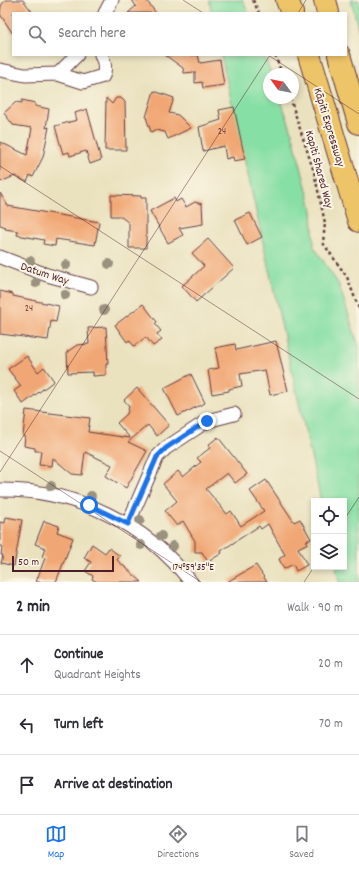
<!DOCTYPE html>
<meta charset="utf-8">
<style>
body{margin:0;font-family:Dekko,sans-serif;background:#f2f2f3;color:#2b2b33}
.controls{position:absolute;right:12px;bottom:12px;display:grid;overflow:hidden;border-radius:0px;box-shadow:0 2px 6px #0003}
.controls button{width:36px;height:36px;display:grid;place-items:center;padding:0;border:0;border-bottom:1px solid #e1e1e2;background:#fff;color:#2b2b33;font:20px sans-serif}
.compass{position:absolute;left:263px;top:68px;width:36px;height:36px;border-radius:50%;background:#fff;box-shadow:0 2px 6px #0003;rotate:303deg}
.scale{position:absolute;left:12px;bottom:10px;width:102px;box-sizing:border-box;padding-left:4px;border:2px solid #4a1f2b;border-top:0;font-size:11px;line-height:14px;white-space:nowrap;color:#4a1f2b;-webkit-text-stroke:3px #fcf5e5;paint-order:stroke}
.stop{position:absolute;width:12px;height:12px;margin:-9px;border:3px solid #1a73e8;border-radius:50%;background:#fff}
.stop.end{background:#1a73e8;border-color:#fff;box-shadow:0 1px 4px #0008}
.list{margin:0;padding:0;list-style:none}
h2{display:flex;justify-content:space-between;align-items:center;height:52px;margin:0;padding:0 16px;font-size:17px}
h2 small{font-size:13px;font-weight:400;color:#7c7c81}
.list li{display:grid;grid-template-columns:26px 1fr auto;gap:12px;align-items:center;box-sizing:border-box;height:60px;padding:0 16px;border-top:1px solid #e1e1e2}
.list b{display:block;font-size:15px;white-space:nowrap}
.list p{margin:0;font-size:13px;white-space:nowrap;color:#7c7c81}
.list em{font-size:13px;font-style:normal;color:#7c7c81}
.icon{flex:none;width:22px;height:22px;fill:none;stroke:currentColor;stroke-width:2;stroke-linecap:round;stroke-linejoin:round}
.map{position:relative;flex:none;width:359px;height:582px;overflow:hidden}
.search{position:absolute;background:#fff;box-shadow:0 2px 6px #0003;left:12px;right:12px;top:12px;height:44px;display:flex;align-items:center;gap:10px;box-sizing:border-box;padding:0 14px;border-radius:0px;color:#7c7c81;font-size:15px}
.sheet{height:232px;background:#fff}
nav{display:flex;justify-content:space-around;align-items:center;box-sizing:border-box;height:56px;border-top:1px solid #e1e1e2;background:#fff;font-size:11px;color:#7c7c81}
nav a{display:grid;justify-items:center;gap:2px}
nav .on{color:#1a73e8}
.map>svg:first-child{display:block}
.green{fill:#86dfa4;stroke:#687f68}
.building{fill:#f1a774}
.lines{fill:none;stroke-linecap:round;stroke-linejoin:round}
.minor-casing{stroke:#623c41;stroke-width:15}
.motorway-casing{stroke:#623c41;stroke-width:24}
.path{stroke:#623c41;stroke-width:2.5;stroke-dasharray:3 3;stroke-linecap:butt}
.minor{stroke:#fff;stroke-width:13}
.motorway{stroke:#eec469;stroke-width:22}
.tree{fill:#9a917e}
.route{stroke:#1a73e8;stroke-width:5}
.ticks{fill:none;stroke:#4a1f2b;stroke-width:1;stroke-opacity:0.45}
.labels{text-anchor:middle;stroke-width:4;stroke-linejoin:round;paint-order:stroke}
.number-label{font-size:10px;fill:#74413d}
.street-label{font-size:12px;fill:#4a1f2b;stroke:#fcf5e5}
.ticks-label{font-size:10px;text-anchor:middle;fill:#4a1f2b;stroke:#fcf5e5;stroke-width:4;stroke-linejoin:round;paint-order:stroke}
</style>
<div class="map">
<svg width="359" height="582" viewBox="0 0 359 582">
<rect width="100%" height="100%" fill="#fcf5e5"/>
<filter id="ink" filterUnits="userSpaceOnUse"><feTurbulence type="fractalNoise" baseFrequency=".025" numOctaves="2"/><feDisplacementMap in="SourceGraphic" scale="8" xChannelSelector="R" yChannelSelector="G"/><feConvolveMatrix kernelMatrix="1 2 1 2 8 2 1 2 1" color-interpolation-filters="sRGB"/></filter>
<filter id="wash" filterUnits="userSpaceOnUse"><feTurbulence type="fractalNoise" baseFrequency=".012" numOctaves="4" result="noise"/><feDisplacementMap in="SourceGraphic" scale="16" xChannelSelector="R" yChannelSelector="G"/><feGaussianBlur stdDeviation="0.9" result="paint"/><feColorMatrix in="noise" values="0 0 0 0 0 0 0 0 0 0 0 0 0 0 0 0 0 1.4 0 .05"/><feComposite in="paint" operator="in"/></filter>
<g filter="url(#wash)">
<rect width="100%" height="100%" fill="#eae2bf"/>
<g class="green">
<path d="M209,0H243L248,13H212Z"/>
<path d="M351,0H359V32Z"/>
<path d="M221,55H264L271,74H269V98H280L291,129L312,209L314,247L339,285L359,347V582H339L336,567H344V501H321Z"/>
</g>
<g id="blocks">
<g class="building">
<path d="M5,0H23L33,13H13V34L0,14L1,6Z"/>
<path d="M132,0H146L156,13H128L136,6Z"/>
<path d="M165,55H198L200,63L220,60L224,85L203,88L202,82L195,83V72L184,73L183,68Z"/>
<path d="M154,91L174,98L169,113L178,115L191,128L168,139L165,132L155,130L151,132L146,117Z"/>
<path d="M106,98L112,104L116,98H121L125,102L126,150H105Z"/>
<path d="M22,100L35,103V106L49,109L46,128L49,127L43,157L33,177L30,175L27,182L15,176L0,182V142L27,155L32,128L13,125L4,113L16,102L22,103Z"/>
<path d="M234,107L245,159L234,161L233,157L226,159L224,146L203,151L199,127L221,120L219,110Z"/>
<path d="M87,109L101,160L90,164L86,151L70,156L69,152L63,154L55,126L77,120L75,113Z"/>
<path d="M0,193L8,206L99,222L95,245L56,239L55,246L43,244L44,240L17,235L18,231L5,229L6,227L0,225Z"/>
<path d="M111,195L141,196V198H146V248H129V223L120,216H111Z"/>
<path d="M174,198L176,202L181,199L186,207L195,202L202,204L203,224L179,228L183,235L168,243L150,211Z"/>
<path d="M250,213L262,237L247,245L235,220Z"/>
<path d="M208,239L234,268L196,302L182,286L204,266L192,253Z"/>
<path d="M0,291L13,294V296L59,306L56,322L51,321L48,340L0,334Z"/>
<path d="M143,304L157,322L155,324L161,331L157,334L162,340L153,346L146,337L134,346L129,340L127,342L115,325Z"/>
<path d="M106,327L108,364H106V375L93,376V372L68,373L67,352L77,345L89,344L88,328Z"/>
<path d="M276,341L288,391L270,395L265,370L240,374L242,386L229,389V391L212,394L208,370L219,368L215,348L235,344L236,350Z"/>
<path d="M27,356L38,372L44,367L54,381L23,404L14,391L21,386L8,369Z"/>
<path d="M191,374L205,403L178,416L164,388Z"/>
<path d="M137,388L169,425L157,436L148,425L128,442L147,451L126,488L106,476L112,465L85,452L82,475L72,474L53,458L52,466L39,465L41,451H35V448L24,446L25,436H23L26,410L90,418L88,432L130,438L117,423L127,414L129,406L124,400Z"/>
<path d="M218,437L247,474L235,483L227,473L206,489L227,514L231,511L241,526L264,511L250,491L266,480L294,522L300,519L311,539L306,541L308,543L298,548L307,565L296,571L293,564L284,569L279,559L285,555L268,524L261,529L259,526L221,551L222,553L208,562L202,552H195V541L183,521L177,526L165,511L177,501L163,484L178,471L183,477L201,462L197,458L210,448L208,445Z"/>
<path d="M6,517L22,520L14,566L1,563L3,555H1L2,547L0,546V522L5,523Z"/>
<path d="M44,521L59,526L57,532L73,538L56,582H36L45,558L42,557L45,548L35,544Z"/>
<path d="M92,544L105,553L109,548L120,556L117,560L142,582H97L92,579L93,576L85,571L91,562L84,558Z"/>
<path d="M256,565L267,582H227Z"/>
</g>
</g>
</g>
<g filter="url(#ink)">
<use href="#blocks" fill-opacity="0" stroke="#623c41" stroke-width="1"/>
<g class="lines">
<defs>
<g id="minor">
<path d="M105,13L112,0"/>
<path d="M0,70L25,75L58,74L83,82L103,76C106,68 105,62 101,55"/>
<path d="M58,74L77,55"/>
<path d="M0,257L47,275L91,287"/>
<path d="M0,490C75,489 145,523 191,582"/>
<path d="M128,524L157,457L166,448L207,421L234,414"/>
</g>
<g id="motorway">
<path d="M287,0L292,13"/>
<path d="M325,0L328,13"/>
<path d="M309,55L359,221"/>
<path d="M339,55L359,123"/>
</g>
</defs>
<use href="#minor" class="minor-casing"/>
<use href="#motorway" class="motorway-casing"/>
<g class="path">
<path d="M253,0L259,13"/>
<path d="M275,55L282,74"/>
<path d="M290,98L314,172L325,223L323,243L347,277L359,309"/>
</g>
<use href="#minor" class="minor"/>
<use href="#motorway" class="motorway"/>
</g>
<g class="tree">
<circle cx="30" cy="261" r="5"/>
<circle cx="109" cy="264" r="5"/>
<circle cx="66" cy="265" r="5"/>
<circle cx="36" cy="283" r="5"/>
<circle cx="65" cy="295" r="5"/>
<circle cx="104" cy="310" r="5"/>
<circle cx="51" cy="486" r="5"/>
<circle cx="91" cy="496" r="5"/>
<circle cx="140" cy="520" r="5"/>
<circle cx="161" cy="536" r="5"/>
<circle cx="141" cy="545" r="5"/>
<circle cx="173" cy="546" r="5"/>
</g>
</g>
<g class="lines" filter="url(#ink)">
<path class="route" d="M89,505L128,524L157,457L166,448L207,421"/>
</g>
<path class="ticks" d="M183,0L203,13M298,13L306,0M268,55L359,114M0,166L359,399M0,451L201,582M0,472L270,55M344,520L359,497M304,582L314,567"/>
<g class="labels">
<g class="number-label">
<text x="222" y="134">24</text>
<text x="29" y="311">24</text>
</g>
<g class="street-label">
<text transform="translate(330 127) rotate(73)" y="4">Kāpiti Expressway</text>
<text transform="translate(320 169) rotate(75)" y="4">Kapiti Shared Way</text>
<text transform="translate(45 273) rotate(18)" y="4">Datum Way</text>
</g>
</g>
<g class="ticks-label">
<text x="193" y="570">174°59'35"E</text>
</g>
</svg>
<div class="controls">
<button><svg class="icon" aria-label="locate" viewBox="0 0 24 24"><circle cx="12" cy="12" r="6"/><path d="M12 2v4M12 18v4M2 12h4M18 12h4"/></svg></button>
<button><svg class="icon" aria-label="layers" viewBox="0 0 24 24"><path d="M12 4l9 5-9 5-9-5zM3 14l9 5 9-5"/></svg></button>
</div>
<svg class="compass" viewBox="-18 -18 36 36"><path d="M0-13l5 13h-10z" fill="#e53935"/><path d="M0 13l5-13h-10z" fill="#7c7c81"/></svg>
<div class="scale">50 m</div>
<div class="stop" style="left:89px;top:505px"></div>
<div class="stop end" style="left:207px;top:421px"></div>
<div class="search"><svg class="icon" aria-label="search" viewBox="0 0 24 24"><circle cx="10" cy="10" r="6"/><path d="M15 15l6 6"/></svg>Search here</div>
</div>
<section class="sheet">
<h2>2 min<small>Walk · 90 m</small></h2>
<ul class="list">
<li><svg class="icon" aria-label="ahead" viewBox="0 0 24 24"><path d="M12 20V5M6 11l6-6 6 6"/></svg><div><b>Continue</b><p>Quadrant Heights</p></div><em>20 m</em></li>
<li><svg class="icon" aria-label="left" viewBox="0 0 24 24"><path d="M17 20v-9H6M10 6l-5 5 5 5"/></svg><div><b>Turn left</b></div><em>70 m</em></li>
<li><svg class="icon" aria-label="arrive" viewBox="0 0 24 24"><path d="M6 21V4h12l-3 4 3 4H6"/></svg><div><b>Arrive at destination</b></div></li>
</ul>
</section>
<nav>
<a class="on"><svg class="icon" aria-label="map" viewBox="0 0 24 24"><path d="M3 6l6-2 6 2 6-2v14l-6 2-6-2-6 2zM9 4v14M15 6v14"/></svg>Map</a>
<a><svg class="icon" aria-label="directions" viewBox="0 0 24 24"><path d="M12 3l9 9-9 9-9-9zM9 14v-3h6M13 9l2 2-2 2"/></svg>Directions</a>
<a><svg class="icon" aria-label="saved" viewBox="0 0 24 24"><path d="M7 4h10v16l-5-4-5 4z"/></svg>Saved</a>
</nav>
